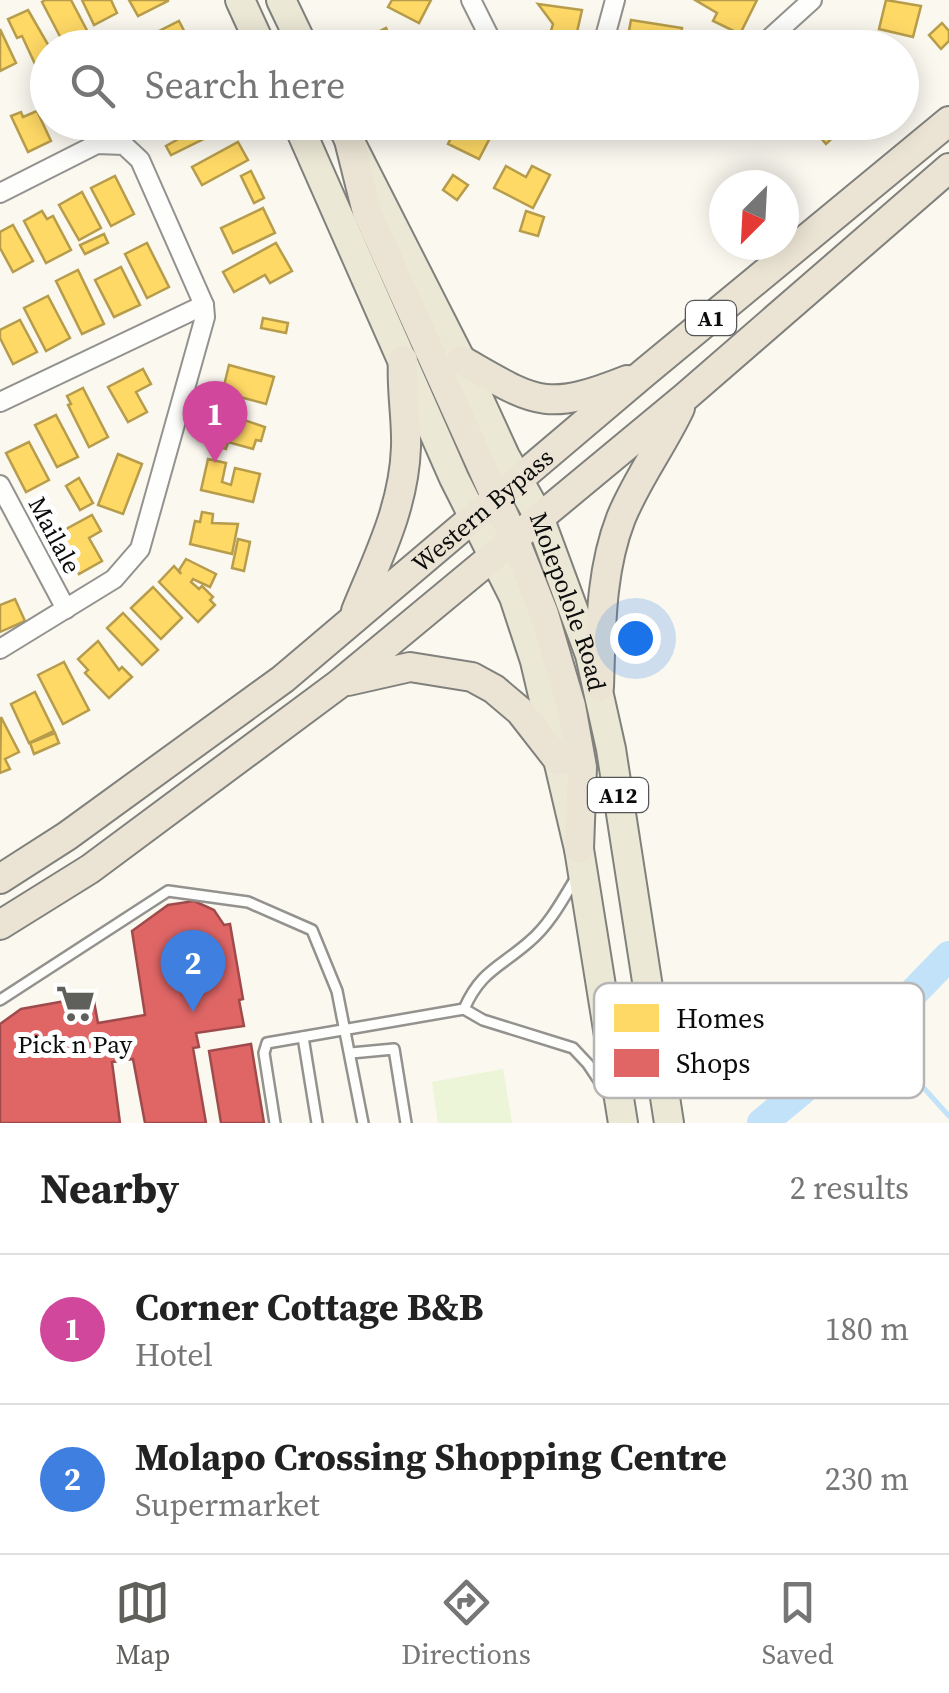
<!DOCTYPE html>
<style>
body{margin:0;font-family:"Source Serif 4",serif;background:#f6f6f6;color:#222}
.compass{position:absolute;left:709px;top:170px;width:90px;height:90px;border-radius:50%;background:#fff;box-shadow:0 5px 25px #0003;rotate:204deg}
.you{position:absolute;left:635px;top:638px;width:35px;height:35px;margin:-25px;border:8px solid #fff;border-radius:50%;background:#1a73e8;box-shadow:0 0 0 15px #1a73e833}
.badge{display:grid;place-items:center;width:65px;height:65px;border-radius:50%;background:#5f5f5b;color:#fff;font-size:32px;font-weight:700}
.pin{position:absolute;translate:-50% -82px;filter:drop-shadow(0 2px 5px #0008)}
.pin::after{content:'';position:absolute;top:52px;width:35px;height:30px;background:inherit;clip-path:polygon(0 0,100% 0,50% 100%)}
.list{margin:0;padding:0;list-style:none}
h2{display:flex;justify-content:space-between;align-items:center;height:130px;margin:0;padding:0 40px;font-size:42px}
h2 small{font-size:32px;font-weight:400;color:#767676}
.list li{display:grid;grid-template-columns:65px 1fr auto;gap:30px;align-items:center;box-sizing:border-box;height:150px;padding:0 40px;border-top:2px solid #e0e0e0}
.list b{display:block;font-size:38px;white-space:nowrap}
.list p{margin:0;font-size:32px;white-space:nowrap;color:#767676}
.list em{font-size:32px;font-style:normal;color:#767676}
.icon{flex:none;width:55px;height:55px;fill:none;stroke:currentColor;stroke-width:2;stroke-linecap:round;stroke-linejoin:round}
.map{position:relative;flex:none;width:949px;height:1123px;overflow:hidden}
.search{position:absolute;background:#fff;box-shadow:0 5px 25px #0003;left:30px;right:30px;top:30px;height:110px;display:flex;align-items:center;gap:25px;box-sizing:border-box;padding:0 35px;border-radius:55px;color:#767676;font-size:38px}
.sheet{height:430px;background:#fff}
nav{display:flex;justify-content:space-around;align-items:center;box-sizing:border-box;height:140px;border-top:2px solid #e0e0e0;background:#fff;font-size:28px;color:#767676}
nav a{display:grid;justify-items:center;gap:5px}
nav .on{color:#5f5f5b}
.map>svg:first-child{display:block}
.pitch{fill:#ecf5d7}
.homes{fill:#ffd966;stroke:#b69c4b;stroke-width:2.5}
.shops{fill:#e06666;stroke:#a04b4b;stroke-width:2.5}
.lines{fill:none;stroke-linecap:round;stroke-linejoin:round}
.stream{stroke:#c1e2f8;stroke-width:5}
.river{stroke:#c1e2f8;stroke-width:30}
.service-casing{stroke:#93928e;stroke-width:14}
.minor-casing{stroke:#93928e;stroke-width:22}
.primary-casing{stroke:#80807c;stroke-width:32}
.trunk-casing{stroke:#80807c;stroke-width:32}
.service{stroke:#fefefd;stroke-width:9}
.minor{stroke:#fefefd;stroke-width:18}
.primary{stroke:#ece8d6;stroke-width:28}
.trunk{stroke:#ebe4d4;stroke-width:28}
.labels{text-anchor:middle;stroke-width:10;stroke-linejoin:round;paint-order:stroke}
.shield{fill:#fff;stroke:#555;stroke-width:2.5}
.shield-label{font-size:22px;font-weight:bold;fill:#0c0c0c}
.street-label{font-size:25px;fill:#0c0c0c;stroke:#fff}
.poi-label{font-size:25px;fill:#0c0c0c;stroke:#fff}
.key{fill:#fff;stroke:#b6b6b6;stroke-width:2.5}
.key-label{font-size:28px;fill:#0c0c0c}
</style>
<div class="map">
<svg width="949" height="1123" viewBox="0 0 949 1123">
<rect width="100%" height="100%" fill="#faf8ef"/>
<path class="pitch" d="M503,1069L512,1123H438L432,1082Z"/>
<g class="homes">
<path d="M45,0H71L92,40L77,48H66L42,2Z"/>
<path d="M82,0H111L117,13L94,25Z"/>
<path d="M129,0H168V1L138,16Z"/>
<path d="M392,0H431L419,23L388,7Z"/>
<path d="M695,0H757L740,34L713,21L717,13Z"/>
<path d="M886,0L921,6L913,37L879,29Z"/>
<path d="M538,4L582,10L577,32L583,33L579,48H533L549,37L553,24Z"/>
<path d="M28,10L50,48H48V58L35,64L22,36L17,38L8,19Z"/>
<path d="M631,20L682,28L679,48H656L627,41Z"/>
<path d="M179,21L193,48H163L155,33Z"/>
<path d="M942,23L949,31V41L941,49L929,35Z"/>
<path d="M386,28L396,48H368L364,39Z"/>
<path d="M0,29L16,63L0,71Z"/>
<path d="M37,111L51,141L28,152L11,116L21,112L23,117Z"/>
<path d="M176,122H225L228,127L171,155L166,146L180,138L173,124Z"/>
<path d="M459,122H473L493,132L479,159L448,144Z"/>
<path d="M823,122H832L840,131L826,144L814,130Z"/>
<path d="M238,142L248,160L202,185L192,167Z"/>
<path d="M506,166L526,177L532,166L550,175L533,208L494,188Z"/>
<path d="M251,171L264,198L254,203L241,176Z"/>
<path d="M453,175L468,185L457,200L443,190Z"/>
<path d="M115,176L134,214L111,226L91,188Z"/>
<path d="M82,192L101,228L79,240L59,205Z"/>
<path d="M263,208L275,233L233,253L221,228Z"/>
<path d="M42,211L47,219L53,216L71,250L46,263L24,221Z"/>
<path d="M526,211L544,217L538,236L520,231Z"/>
<path d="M13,225L33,261L13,272L0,248V232Z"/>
<path d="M104,234L108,243L85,254L80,245Z"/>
<path d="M147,243L169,287L147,298L125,254Z"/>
<path d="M276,243L292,271L270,283L265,275L234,292L223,272Z"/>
<path d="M121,267L140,305L114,317L95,280Z"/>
<path d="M78,270L104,324L82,334L56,281Z"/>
<path d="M48,296L70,338L46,351L24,308Z"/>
<path d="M263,318L288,323L286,333L261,328Z"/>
<path d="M20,320L37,352L13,364L0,338V330Z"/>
<path d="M229,365L274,377L266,404L240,397L237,407L220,402Z"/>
<path d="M143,369L151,384L136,392L147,412L128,422L108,387Z"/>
<path d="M83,388L108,437L89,447L68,405L71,404L67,396Z"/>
<path d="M217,411L265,427L261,441L256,440L253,449L228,442L226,449L213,445L217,430L212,428Z"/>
<path d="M56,415L78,457L57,467L35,425Z"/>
<path d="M29,442L49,480L26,492L6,453Z"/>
<path d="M118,454L142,464L123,514L98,505Z"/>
<path d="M208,459L226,463L222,482L231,485L235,468L260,474L253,502L201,490Z"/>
<path d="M79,478L93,503L80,510L66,486Z"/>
<path d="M202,512L213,514L212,523L238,524L232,554L190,544L195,521L200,522Z"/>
<path d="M92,515L101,531L89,538L102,561L79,574L57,534Z"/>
<path d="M238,539L250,542L244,571L232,568Z"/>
<path d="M186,559L216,574L210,587L193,579L191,582L199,589L202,586L213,597L210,600L215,605L198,622L159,582L174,566L181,574L179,570Z"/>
<path d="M153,587L182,618L161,639L131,608Z"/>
<path d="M15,599L25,621L0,632V605Z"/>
<path d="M123,613L158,650L142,665L107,628Z"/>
<path d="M98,641L119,670L122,667L132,677L109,698L85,673L88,670L78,659Z"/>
<path d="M64,662L89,710L63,724L38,675Z"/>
<path d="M35,692L54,731L29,743L11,704Z"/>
<path d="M1,717L19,752L5,759L10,769L0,773Z"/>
<path d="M55,733L59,743L34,754L30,743Z"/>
</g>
<g class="shops">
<path d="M194,901L214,910L224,925L230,924L243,999L239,1000L244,1026L196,1033L199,1047L193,1048L206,1123H145L133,1059L112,1062L120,1123H0V1024L21,1009L93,996L98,1023L145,1015L132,931L168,905Z"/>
<path d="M251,1044L264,1123H221L209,1051Z"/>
</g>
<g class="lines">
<path class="stream" d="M801,1094L878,1074L922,1086L949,1116"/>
<path class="river" d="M762,1123L887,1020L949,956"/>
<defs>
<g id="service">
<path d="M0,1000L168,891L248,902L312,930L337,991L363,1123"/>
<path d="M464,1009C481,970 501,967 530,941C550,924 563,899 577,876"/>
<path d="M303,1037L317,1123"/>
<path d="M351,1053L394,1049L406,1123"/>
<path d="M275,1123L264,1053L267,1043L464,1009L483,1020L573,1048L588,1064L610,1097"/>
</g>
<g id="minor">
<path d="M471,0L495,48"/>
<path d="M602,48L615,0"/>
<path d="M759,48L812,0"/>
<path d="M0,193L97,144L124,145L140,160L204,305L205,317L140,549L114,579L0,649"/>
<path d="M0,402L204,305"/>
<path d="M0,485L66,609"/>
</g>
<g id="primary">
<path d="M240,0L262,48"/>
<path d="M281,0L304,48"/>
<path d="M297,122L454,478L514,597L535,661L579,849L623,1123"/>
<path id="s1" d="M340,122L461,360L505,456L539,517L590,655L611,749L669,1123"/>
</g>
<g id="trunk">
<path d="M349,140L367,212L514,538L544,614L571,706L582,767L579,849"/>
<path d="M461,360C535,402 544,413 627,380"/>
<path d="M356,611C378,557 404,507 406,447C407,418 401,389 403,360"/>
<path d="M348,681L410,667L472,677L494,689L520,711L559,761"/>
<path d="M599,687C601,630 600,572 621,518C637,479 662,446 680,408"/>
<path id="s2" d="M0,879L67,836L283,679L644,373L949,121"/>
<path d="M0,925L90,869L339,684L684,398L949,168"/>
</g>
</defs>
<use href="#service" class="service-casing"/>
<use href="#minor" class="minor-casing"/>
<use href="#primary" class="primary-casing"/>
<use href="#trunk" class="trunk-casing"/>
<use href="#service" class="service"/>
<use href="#minor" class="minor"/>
<use href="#primary" class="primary"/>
<use href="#trunk" class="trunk"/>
</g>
<defs>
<symbol id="supermarket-bare" viewBox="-9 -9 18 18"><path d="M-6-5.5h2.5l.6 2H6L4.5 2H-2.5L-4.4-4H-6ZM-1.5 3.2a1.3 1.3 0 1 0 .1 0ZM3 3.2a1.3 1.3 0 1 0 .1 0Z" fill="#5f5f5b" stroke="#fff" stroke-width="2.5" paint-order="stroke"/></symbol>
</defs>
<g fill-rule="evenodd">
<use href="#supermarket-bare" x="48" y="976" width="55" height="55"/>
</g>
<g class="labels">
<g class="shield">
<rect x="686" y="301" width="50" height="34" rx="8"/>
<rect x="588" y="778" width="60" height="34" rx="8"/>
</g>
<g class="shield-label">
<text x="711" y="326">A1</text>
<text x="618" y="803">A12</text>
</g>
<g class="street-label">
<text dy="9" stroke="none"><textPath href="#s2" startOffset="608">Western Bypass</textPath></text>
<text transform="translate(55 535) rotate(62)" y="9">Mailale</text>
<text dy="9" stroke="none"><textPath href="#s1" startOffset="532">Molepolole Road</textPath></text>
</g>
<g class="poi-label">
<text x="75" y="1053">Pick n Pay</text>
</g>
</g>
<rect x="594" y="983" width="330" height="115" rx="15" class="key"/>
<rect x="614" y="1004" width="45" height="28" fill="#ffd966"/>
<rect x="614" y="1049" width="45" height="28" fill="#e06666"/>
<g class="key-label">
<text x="676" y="1028">Homes</text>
<text x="676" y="1073">Shops</text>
</g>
</svg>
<svg class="compass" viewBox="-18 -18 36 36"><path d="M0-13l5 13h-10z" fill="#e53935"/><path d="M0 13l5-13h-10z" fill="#767676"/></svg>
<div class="you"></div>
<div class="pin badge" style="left:215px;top:463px;background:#d1479c">1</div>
<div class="pin badge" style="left:193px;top:1012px;background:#3f7fe0">2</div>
<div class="search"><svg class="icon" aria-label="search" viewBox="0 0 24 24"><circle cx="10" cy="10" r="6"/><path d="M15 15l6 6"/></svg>Search here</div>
</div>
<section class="sheet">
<h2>Nearby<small>2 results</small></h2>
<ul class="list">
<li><span class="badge" style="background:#d1479c">1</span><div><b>Corner Cottage B&amp;B</b><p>Hotel</p></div><em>180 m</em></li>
<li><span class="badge" style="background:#3f7fe0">2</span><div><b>Molapo Crossing Shopping Centre</b><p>Supermarket</p></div><em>230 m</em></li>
</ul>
</section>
<nav>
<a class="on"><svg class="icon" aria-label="map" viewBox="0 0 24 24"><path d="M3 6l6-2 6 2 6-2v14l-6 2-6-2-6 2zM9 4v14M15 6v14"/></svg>Map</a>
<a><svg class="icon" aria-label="directions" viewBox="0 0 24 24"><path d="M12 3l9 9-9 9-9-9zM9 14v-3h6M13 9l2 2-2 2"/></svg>Directions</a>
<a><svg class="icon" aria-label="saved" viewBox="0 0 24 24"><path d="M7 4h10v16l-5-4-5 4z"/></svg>Saved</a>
</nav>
